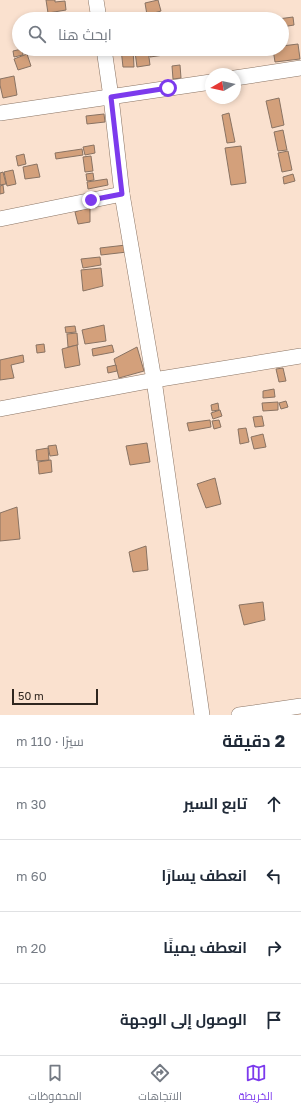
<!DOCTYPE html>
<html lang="ar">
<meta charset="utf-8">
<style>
body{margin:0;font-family:"Golos Text",Cairo,sans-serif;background:#f6f6f7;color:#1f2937;direction:rtl}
.compass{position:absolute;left:205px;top:68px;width:36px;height:36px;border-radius:50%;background:#fff;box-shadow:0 2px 6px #0003;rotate:261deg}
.scale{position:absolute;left:12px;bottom:10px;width:86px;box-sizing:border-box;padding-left:4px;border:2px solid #2f261f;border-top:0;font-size:11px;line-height:14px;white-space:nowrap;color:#2f261f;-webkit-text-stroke:3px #fae1cf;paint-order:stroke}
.stop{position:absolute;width:12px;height:12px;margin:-9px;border:3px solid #7c3aed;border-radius:50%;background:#fff}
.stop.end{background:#7c3aed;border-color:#fff;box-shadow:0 1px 4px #0008}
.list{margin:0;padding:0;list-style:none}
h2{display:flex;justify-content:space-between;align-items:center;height:52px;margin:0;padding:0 16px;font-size:17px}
h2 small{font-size:13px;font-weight:400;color:#747a83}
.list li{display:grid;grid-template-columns:26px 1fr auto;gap:12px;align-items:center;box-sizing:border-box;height:72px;padding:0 16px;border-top:1px solid #e0e1e3}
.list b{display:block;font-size:15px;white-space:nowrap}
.list em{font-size:13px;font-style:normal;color:#747a83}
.icon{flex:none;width:22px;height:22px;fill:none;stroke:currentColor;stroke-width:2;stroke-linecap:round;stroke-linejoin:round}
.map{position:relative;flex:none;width:301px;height:715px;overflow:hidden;direction:ltr}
.search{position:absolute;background:#fff;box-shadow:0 2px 6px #0003;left:12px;right:12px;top:12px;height:44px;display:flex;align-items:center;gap:10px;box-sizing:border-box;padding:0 14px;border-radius:22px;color:#747a83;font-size:15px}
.sheet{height:340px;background:#fff}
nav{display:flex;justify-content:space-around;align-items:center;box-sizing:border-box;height:56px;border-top:1px solid #e0e1e3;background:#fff;font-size:11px;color:#747a83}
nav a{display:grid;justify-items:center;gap:2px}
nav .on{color:#7c3aed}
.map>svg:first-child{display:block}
.building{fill:#d3a07b;stroke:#897363}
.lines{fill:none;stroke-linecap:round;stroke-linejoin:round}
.minor-casing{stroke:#8b7565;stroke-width:16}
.minor{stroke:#fff;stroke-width:15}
.route{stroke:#7c3aed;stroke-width:5}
</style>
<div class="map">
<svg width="301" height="715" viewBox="0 0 301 715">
<rect width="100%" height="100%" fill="#fae1cf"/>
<g class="building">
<path d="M46,0H55V2L65,1L66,10L48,13Z"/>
<path d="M158,0L161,11L147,15L145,3Z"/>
<path d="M245,15L246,19H238V16Z"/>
<path d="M293,17L294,25L282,27V19H278Z"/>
<path d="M298,44L300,59L275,62L273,49H282V46Z"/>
<path d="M22,49L23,55L14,57L13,51Z"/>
<path d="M28,49H37L38,52L29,54Z"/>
<path d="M121,49H133L134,67H123Z"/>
<path d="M149,49H163L164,55L150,57Z"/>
<path d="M166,49H176V50L166,51Z"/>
<path d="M148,50L150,65L137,67L135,52Z"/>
<path d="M27,54L31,66L18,70L14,59Z"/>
<path d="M180,65L181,78L173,79L172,66Z"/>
<path d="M14,76L17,95L3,98L0,85V79Z"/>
<path d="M279,98L284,125L272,128L266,101Z"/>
<path d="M229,113L235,142L227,143L222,115Z"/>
<path d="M104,114L105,122L87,124L86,116Z"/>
<path d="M283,130L287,150L278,151L274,132Z"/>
<path d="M94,145L95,153L85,155L83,147Z"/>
<path d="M241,146L246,183L231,185L225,148Z"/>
<path d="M82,149L83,155L56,159L55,153Z"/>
<path d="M288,151L292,170L282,172L278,153Z"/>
<path d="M24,154L26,164L18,166L16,156Z"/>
<path d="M91,156L93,171L85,172L83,157Z"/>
<path d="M37,164L40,177L25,179L23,167Z"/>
<path d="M13,170L16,184L7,186L4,172Z"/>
<path d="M3,172L6,184L0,185V173Z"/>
<path d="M93,173L94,180L87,181L86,174Z"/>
<path d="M293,174L295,181L284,184L283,177Z"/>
<path d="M107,179L108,185L88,189L87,182Z"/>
<path d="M3,185L4,193L0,194V186Z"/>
<path d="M90,207V222L78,224L75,212Z"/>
<path d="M126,245L127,252L101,255L100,248Z"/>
<path d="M100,257L101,265L83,268L81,259Z"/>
<path d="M101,268L103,286L83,291L81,270Z"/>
<path d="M104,325L106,341L85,344L82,330Z"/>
<path d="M75,326L76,332L66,333L65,327Z"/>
<path d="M77,333L78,345L68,347L67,334Z"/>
<path d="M44,344L45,352L37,353L36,345Z"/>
<path d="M77,345L80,365L65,368L62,349Z"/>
<path d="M112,345L114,352L93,356L92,349Z"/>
<path d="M137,347L144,371L119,378L114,359Z"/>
<path d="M23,355L24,362L11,365L14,378L0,380V360Z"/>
<path d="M116,365L117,371L108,373L107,367Z"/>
<path d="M283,368L286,381L279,382L276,369Z"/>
<path d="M274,389L275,397L263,398V391Z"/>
<path d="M286,401L288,407L281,409L279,403Z"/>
<path d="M278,402V410L263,411L262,403Z"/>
<path d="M218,403L219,410L212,411L211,405Z"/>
<path d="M220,410L222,416L213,419L211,413Z"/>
<path d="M262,416L264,426L255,427L253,417Z"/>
<path d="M210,420L211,427L189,431L187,423Z"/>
<path d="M219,420L221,427L214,429L212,421Z"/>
<path d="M246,428L249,442L240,444L238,429Z"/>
<path d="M263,434L266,447L254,449L251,437Z"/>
<path d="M147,443L150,462L130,465L126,446Z"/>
<path d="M56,445L58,455L50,456L48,446Z"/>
<path d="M48,448L49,460L37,461L36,450Z"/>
<path d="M51,460L52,472L39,474L38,462Z"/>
<path d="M215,478L221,504L206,508L197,484Z"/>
<path d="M17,507L20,539L0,541V513Z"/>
<path d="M146,546L148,570L133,572L129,552Z"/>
<path d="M263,602L265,620L244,625L239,605Z"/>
</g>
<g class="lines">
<defs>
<g id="minor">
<path d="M96,0L99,19"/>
<path d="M104,49L111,97L122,194L154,380L202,715"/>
<path d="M235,78L301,68"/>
<path d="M0,113L211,82"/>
<path d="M0,219L122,194"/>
<path d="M0,409L154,380L301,356"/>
<path d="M239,715L301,706"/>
</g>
</defs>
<use href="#minor" class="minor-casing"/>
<use href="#minor" class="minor"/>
</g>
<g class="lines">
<path class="route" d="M91,200L122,194L111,97L168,88"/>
</g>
</svg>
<svg class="compass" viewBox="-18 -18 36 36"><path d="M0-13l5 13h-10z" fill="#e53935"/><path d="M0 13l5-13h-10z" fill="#747a83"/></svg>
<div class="scale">50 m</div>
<div class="stop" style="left:168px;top:88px"></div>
<div class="stop end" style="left:91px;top:200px"></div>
<div class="search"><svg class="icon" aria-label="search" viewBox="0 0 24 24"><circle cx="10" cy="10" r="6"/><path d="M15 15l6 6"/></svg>ابحث هنا</div>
</div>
<section class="sheet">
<h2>2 دقيقة<small>سيرًا · 110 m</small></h2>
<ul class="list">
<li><svg class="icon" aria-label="ahead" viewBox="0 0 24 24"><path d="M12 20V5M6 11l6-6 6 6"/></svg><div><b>تابع السير</b></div><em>30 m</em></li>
<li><svg class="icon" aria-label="left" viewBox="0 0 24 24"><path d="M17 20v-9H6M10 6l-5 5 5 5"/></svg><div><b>انعطف يسارًا</b></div><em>60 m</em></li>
<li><svg class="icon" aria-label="right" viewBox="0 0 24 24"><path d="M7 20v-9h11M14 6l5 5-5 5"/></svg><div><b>انعطف يمينًا</b></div><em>20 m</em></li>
<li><svg class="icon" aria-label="arrive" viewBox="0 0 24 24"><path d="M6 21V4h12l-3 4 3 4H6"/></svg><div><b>الوصول إلى الوجهة</b></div></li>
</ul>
</section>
<nav>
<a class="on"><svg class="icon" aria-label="map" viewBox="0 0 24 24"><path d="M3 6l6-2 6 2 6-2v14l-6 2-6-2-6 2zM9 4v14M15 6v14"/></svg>الخريطة</a>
<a><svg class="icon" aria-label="directions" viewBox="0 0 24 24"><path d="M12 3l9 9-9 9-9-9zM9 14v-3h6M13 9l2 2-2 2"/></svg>الاتجاهات</a>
<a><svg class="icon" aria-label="saved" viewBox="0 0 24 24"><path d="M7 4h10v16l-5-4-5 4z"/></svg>المحفوظات</a>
</nav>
